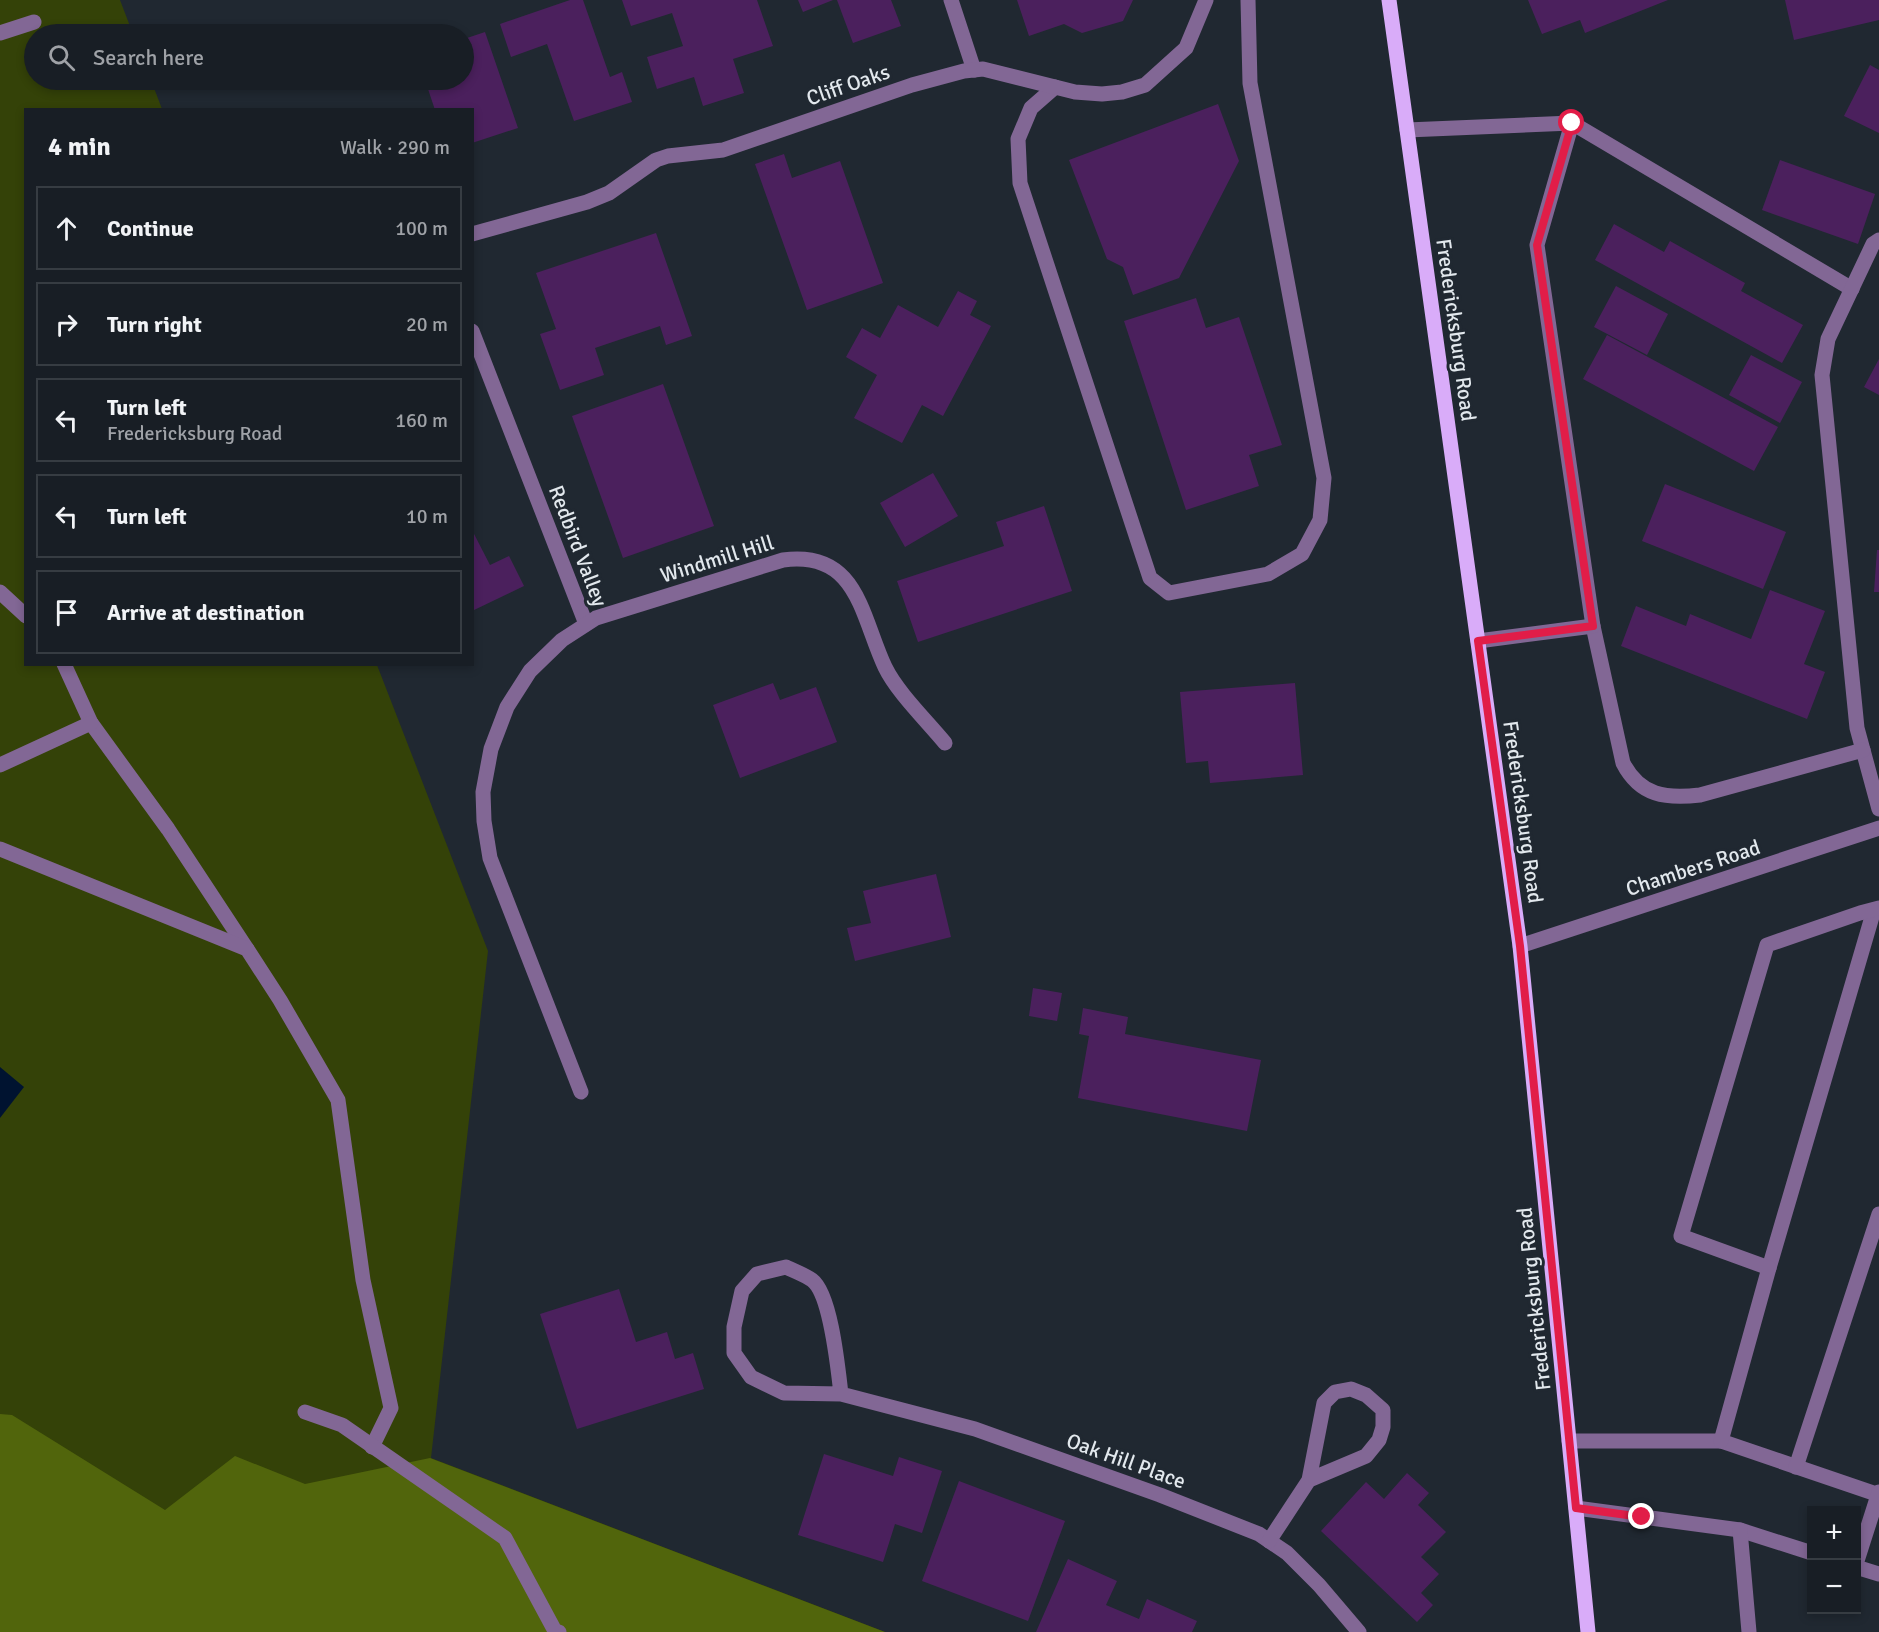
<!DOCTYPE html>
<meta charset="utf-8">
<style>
body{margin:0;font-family:Signika,sans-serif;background:#21272d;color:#f1f3f6}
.controls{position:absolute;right:18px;bottom:18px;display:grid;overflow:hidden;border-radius:0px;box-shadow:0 3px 9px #0003}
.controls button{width:54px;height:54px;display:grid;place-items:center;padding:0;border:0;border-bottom:2px solid #363c42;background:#181e25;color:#f1f3f6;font:30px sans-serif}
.stop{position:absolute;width:18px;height:18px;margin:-14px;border:4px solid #e11d48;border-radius:50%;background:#fff}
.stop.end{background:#e11d48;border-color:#fff;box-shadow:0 2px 6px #0008}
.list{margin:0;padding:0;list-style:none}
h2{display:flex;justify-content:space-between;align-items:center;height:78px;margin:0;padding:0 24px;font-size:26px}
h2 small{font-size:20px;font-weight:400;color:#9fa2a7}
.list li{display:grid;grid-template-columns:39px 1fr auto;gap:18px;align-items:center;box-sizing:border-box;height:84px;margin:0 12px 12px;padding:0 12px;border:2px solid #363c42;border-radius:0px}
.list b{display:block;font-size:22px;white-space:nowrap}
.list p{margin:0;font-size:20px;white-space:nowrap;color:#9fa2a7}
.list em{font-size:20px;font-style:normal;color:#9fa2a7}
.icon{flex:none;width:33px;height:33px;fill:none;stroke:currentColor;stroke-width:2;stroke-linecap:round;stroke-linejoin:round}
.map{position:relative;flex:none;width:1879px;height:1632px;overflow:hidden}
.search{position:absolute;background:#181e25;box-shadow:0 3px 9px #0003;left:24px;top:24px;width:450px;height:66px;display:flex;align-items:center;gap:15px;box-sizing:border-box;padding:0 21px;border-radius:33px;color:#9fa2a7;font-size:22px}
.panel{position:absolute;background:#181e25;box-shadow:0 3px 9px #0003;left:24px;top:108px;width:450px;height:558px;border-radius:0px}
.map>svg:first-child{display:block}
.green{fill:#344208}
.forest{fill:#51650c}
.water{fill:#001330}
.building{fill:#4b205d}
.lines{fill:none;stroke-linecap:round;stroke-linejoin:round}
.minor{stroke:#826795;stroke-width:15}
.major{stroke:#d9acf9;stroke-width:15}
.route{stroke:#e11d48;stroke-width:8}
.labels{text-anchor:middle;stroke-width:6;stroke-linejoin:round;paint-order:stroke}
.street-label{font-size:21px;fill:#e2e8ed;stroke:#202831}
</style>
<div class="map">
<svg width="1879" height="1632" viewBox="0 0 1879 1632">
<rect width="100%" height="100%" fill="#202831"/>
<path class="green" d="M0,0H120L133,34H34V80H151L162,109L26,110V664L377,665L488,951L431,1458L885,1632L0,1536Z"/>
<path class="forest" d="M0,1414L12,1415L165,1510L235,1456L305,1484L430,1458L885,1632H0Z"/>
<path class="water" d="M0,1067L24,1087L0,1118Z"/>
<g class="building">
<path d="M570,0H583L610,77L622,72L632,102L574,121L547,44L511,57L500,24Z"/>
<path d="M622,0H757L773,46L733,59L744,93L703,106L694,77L657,89L647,57L683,46L672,13L631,26Z"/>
<path d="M798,0H833L803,12Z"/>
<path d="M837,0H891L901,26L853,43Z"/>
<path d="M1017,0H1133L1123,21L1082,33L1064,24L1029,36Z"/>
<path d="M1528,0H1668L1585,33L1580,20L1542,34Z"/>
<path d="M1785,0H1879V20L1794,40Z"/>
<path d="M485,32L518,128L472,143V110H435L425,80H464V39Z"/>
<path d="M1870,65L1879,70V133L1844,116Z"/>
<path d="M1218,104L1239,161L1179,278L1133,295L1123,267L1107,259L1069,160Z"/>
<path d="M784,154L792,178L840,161L883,283L807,310L755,164Z"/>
<path d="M1780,160L1875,194L1858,244L1762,210Z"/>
<path d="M1614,224L1664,252L1670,241L1745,283L1741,291L1803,325L1782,363L1595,260Z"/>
<path d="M656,233L692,336L666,345L660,326L595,348L604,375L560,390L540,334L556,329L536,273Z"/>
<path d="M1616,286L1668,314L1647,355L1594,327Z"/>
<path d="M958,291L977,301L970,315L991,326L943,416L922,405L902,443L854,418L877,375L846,357L862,328L880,338L898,305L938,327Z"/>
<path d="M1196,298L1206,328L1239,317L1282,445L1249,455L1259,486L1186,510L1124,321Z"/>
<path d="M1607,335L1778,427L1754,471L1583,379Z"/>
<path d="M1751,355L1802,382L1780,423L1729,395Z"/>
<path d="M1879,359V395L1864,387Z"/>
<path d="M663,384L714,526L623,558L572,416Z"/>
<path d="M933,473L958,516L905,547L880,503Z"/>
<path d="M1665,484L1786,532L1763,589L1642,541Z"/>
<path d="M1044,506L1072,591L918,642L897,581L1004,546L996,522Z"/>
<path d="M472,530L490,565L509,556L524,586L472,611Z"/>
<path d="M1877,550H1879V592H1874Z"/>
<path d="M1770,590L1825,611L1804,664L1825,672L1807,719L1621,646L1636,606L1686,626L1690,614L1751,639Z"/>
<path d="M773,683L780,700L816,687L837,742L740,778L713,705Z"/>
<path d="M1295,683L1303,775L1210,783L1208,761L1186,763L1180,692Z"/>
<path d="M936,874L951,937L855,961L847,928L871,923L863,891Z"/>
<path d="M1033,988L1062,993L1057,1021L1029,1016Z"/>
<path d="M1083,1008L1128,1017L1125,1034L1261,1060L1247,1131L1078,1098L1089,1036L1079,1034Z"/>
<path d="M619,1289L636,1342L667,1332L675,1359L693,1353L704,1389L577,1429L540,1314Z"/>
<path d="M824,1454L893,1476L899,1457L942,1471L922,1533L895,1524L883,1562L798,1535Z"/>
<path d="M1407,1473L1429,1493L1418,1505L1446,1532L1421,1557L1439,1574L1421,1593L1433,1605L1417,1622L1321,1531L1366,1482L1384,1499Z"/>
<path d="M959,1481L1065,1521L1028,1621L922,1581Z"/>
<path d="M1068,1559L1117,1581L1106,1605L1139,1619L1147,1599L1197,1621L1192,1632H1036Z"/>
</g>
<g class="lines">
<g class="minor">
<path d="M951,0L974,70"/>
<path d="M0,33L34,22"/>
<path d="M1055,87L1031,108L1018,139L1020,183L1150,578L1169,593L1268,574L1302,554L1320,520L1324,478L1250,83L1248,0"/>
<path d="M1407,130L1572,123L1852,289"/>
<path d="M472,234L587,202L609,193L656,160L668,156L723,150L912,85L964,71L983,69L1075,92L1102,94L1122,92L1145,85L1186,48L1206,0"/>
<path d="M1879,240L1873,244L1828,339L1822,375L1857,728L1879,809"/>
<path d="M472,331L586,624"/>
<path d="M0,592L26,616"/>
<path d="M1593,626L1623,763C1640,796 1666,799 1700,795L1863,750"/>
<path d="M1478,641L1593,626L1537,245L1572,123"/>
<path d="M64,664L91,723L168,829L247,949"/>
<path d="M0,765L91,723"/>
<path d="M0,849L247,949L280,1000L338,1100L363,1280L391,1408L372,1447"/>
<path d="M1520,946L1879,828"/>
<path d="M581,1092L490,858L484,821L483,792L491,749L507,707L530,671L562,640L596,618L783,560C858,550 861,616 885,667C897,692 927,721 945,743"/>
<path d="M1769,1268L1874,910"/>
<path d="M841,1394C838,1369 831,1294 812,1280C805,1275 794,1271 786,1267L757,1274L742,1291L734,1327V1353L751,1377L784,1393L841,1394L975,1429L1160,1495L1259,1534L1287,1553L1319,1585L1359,1632"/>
<path d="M305,1412L342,1425L505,1538L555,1631L559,1632"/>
<path d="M1569,1441H1721L1879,1495"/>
<path d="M1721,1441L1769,1268L1681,1236L1767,945L1860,913L1879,908"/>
<path d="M1796,1467L1879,1214"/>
<path d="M1576,1508L1740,1530L1812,1553"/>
<path d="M1740,1530L1749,1632"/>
<path d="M1269,1541L1309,1480L1366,1456L1379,1440L1383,1427V1410L1366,1395L1351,1389L1335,1392L1324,1403L1309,1480"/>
<path d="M1856,1564L1879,1492"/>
<path d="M1856,1567L1879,1574"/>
</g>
<path class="major" d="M1389,0L1520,946L1588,1632"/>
</g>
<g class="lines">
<path class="route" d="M1572,123L1537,245L1593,626L1478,641L1520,946L1576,1508L1642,1517"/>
</g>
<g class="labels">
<g class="street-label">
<text transform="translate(848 85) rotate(-19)" y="7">Cliff Oaks</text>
<text transform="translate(1456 330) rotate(82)" y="7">Fredericksburg Road</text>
<text transform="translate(578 546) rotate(69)" y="7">Redbird Valley</text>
<text transform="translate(717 559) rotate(-17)" y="7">Windmill Hill</text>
<text transform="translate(1523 812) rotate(82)" y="7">Fredericksburg Road</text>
<text transform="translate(1693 868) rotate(-18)" y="7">Chambers Road</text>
<text transform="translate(1534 1299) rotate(-96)" y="7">Fredericksburg Road</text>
<text transform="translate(1126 1461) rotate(20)" y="7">Oak Hill Place</text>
</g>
</g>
</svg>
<div class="controls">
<button>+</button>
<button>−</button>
</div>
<div class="stop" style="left:1572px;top:123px"></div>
<div class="stop end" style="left:1642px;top:1517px"></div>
<div class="search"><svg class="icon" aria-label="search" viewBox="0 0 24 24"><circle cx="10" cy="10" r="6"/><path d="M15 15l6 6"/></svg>Search here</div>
<section class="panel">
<h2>4 min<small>Walk · 290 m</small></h2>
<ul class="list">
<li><svg class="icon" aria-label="ahead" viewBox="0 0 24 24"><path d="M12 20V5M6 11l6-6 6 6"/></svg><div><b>Continue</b></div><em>100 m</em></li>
<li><svg class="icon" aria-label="right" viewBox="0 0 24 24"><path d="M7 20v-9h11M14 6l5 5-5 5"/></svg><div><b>Turn right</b></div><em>20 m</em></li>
<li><svg class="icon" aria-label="left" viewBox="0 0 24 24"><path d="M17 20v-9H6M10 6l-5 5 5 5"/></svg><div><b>Turn left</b><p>Fredericksburg Road</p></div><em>160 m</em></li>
<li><svg class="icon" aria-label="left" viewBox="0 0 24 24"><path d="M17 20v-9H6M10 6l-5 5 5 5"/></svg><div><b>Turn left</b></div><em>10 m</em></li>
<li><svg class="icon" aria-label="arrive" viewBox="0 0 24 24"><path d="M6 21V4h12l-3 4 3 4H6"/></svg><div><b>Arrive at destination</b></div></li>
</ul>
</section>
</div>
